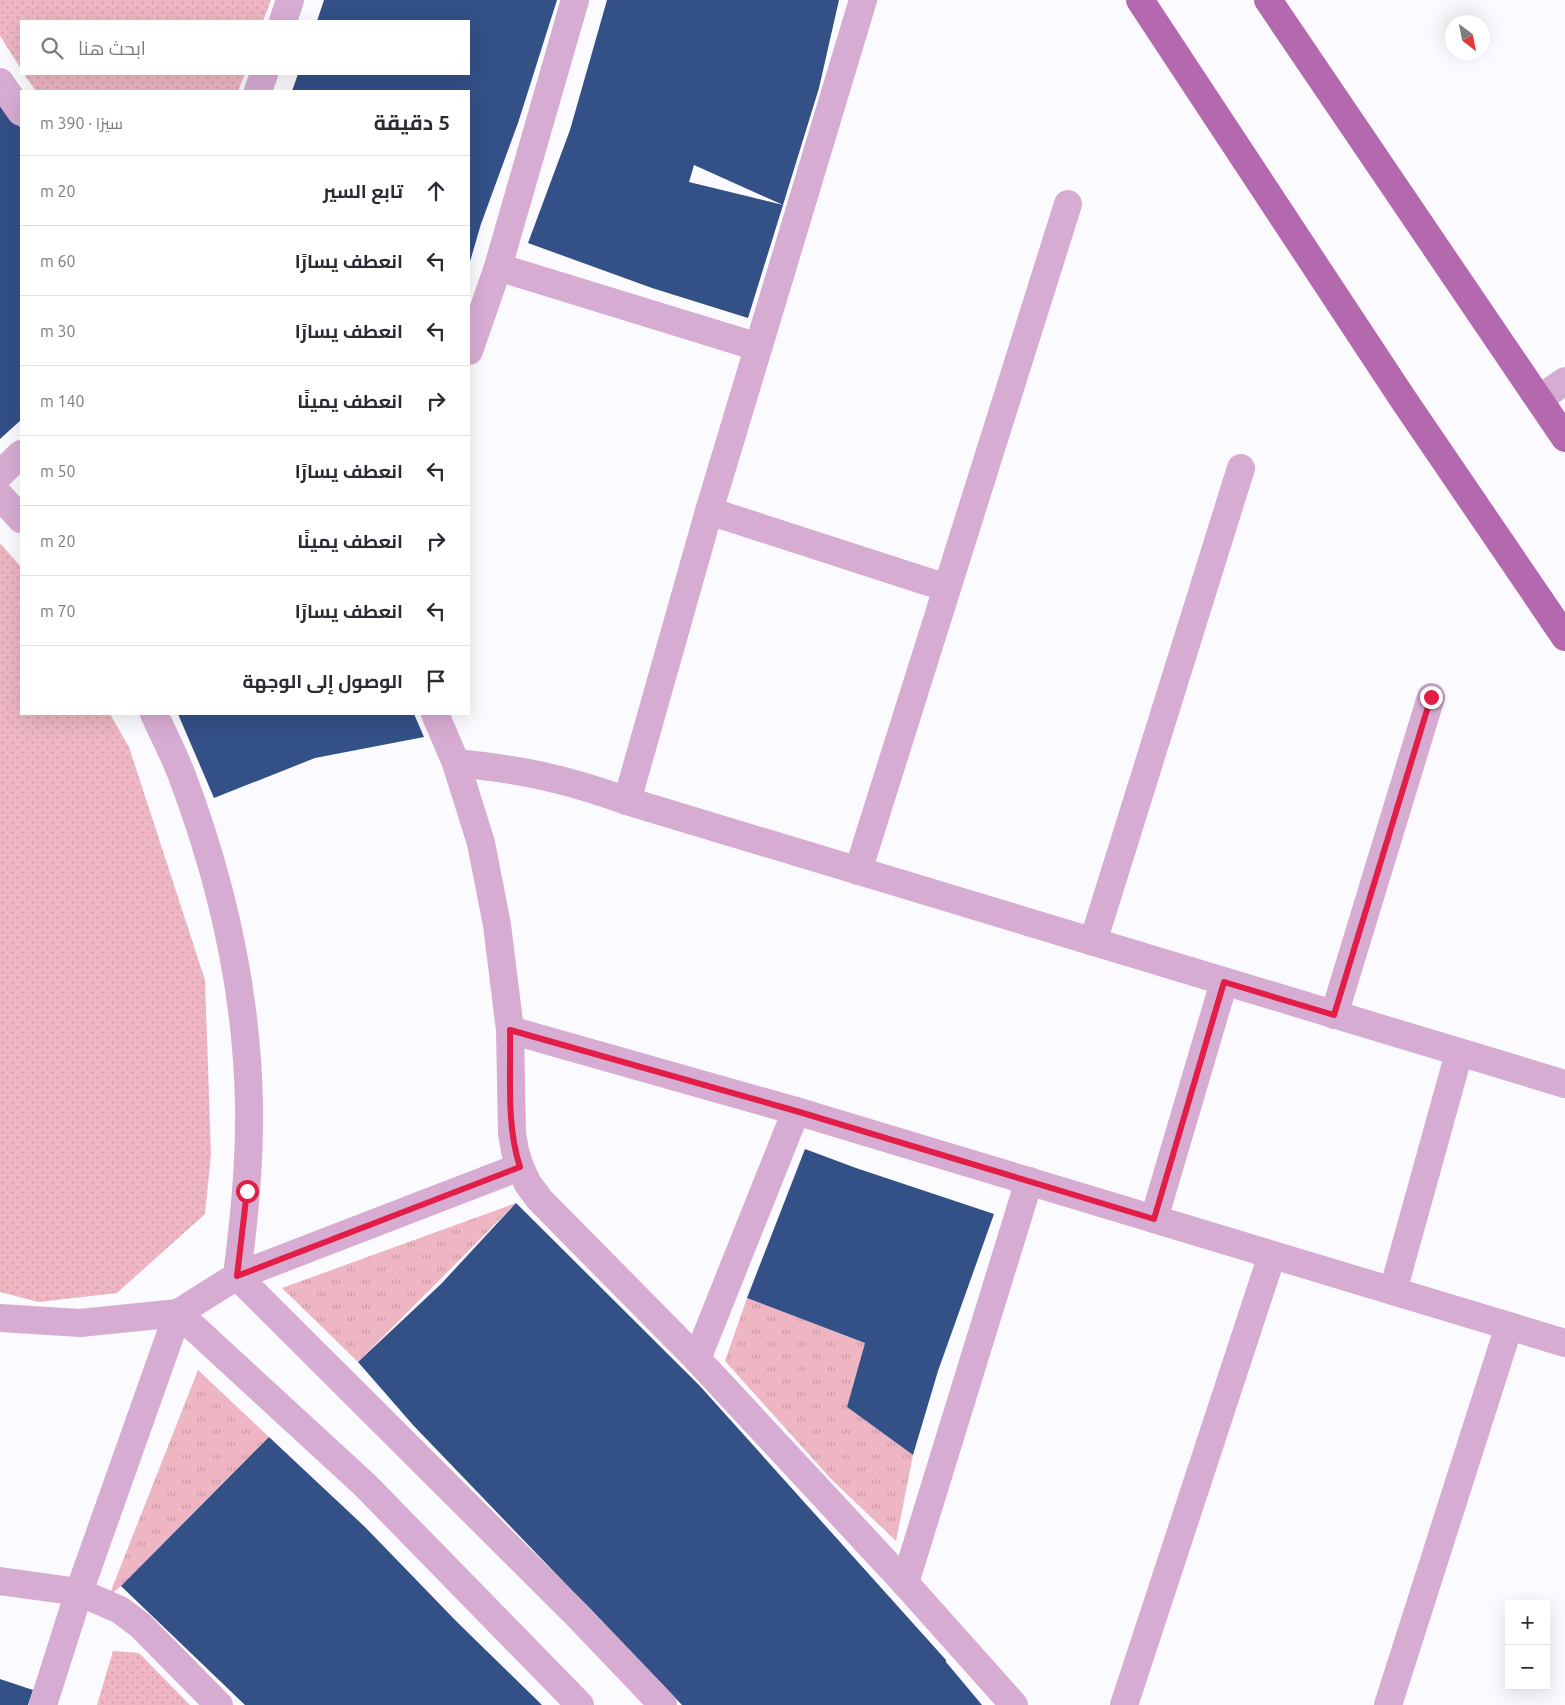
<!DOCTYPE html>
<html lang="ar">
<meta charset="utf-8">
<style>
body{margin:0;font-family:Ubuntu,Cairo,sans-serif;background:#f7f7f7;color:#2b2b33;direction:rtl}
.controls{position:absolute;right:15px;bottom:15px;display:grid;overflow:hidden;border-radius:0px;box-shadow:0 5px 20px #0002}
.controls button{width:45px;height:45px;display:grid;place-items:center;padding:0;border:0;border-bottom:1px solid #e1e1e2;background:#fff;color:#2b2b33;font:25px sans-serif}
.compass{position:absolute;left:1445px;top:15px;width:45px;height:45px;border-radius:50%;background:#fff;box-shadow:0 5px 20px #0002;rotate:148deg}
.stop{position:absolute;width:15px;height:15px;margin:-11px;border:4px solid #e11d48;border-radius:50%;background:#fff}
.stop.end{background:#e11d48;border-color:#fff;box-shadow:0 1px 5px #0008}
.list{margin:0;padding:0;list-style:none}
h2{display:flex;justify-content:space-between;align-items:center;height:65px;margin:0;padding:0 20px;font-size:21px}
h2 small{font-size:16px;font-weight:400;color:#7c7c81}
.list li{display:grid;grid-template-columns:32px 1fr auto;gap:15px;align-items:center;box-sizing:border-box;height:70px;padding:0 20px;border-top:1px solid #e1e1e2}
.list b{display:block;font-size:19px;white-space:nowrap}
.list em{font-size:16px;font-style:normal;color:#7c7c81}
.icon{flex:none;width:28px;height:28px;fill:none;stroke:currentColor;stroke-width:2;stroke-linecap:round;stroke-linejoin:round}
.map{position:relative;flex:none;width:1565px;height:1705px;overflow:hidden;direction:ltr}
.search{position:absolute;background:#fff;box-shadow:0 5px 20px #0002;left:20px;top:20px;width:450px;height:55px;display:flex;align-items:center;gap:12px;box-sizing:border-box;padding:0 18px;border-radius:0px;color:#7c7c81;font-size:19px}
.panel{position:absolute;background:#fff;box-shadow:0 5px 20px #0002;left:20px;top:90px;width:450px;height:625px;border-radius:0px;direction:rtl}
.map>svg:first-child{display:block}
.grass{fill:url(#grass-tufts)}
.garden{fill:url(#garden-dots)}
.building{fill:#335087}
.lines{fill:none;stroke-linecap:round;stroke-linejoin:round}
.minor{stroke:#d7acd2;stroke-width:28}
.major{stroke:#b468ae;stroke-width:28}
.route{stroke:#e11d48;stroke-width:6}
</style>
<div class="map">
<svg width="1565" height="1705" viewBox="0 0 1565 1705">
<defs>
<pattern id="grass-tufts" width="24" height="20" patternUnits="userSpaceOnUse" patternTransform="scale(1.25)"><rect width="24" height="20" fill="#eeb6c3"/><path d="M3 7l-1-3M5 7V3M7 7l1-3M15 17l-1-3M17 17v-4M19 17l1-3" fill="none" stroke="#cb9ba6"/></pattern>
<pattern id="garden-dots" width="8" height="8" patternUnits="userSpaceOnUse" patternTransform="scale(1.25)"><rect width="8" height="8" fill="#eeb6c3"/><path d="M2 2h.1M6 6h.1" fill="none" stroke="#cb9ba6" stroke-width="1.8" stroke-linecap="round"/></pattern>
</defs>
<rect width="100%" height="100%" fill="#fbfafe"/>
<g class="grass">
<path d="M516,1203L358,1362L282,1288Z"/>
<path d="M747,1298L865,1343L847,1407L913,1455L896,1541L831,1479L725,1361Z"/>
<path d="M198,1370L269,1437L121,1586L109,1596Z"/>
</g>
<g class="garden">
<path d="M0,0H271L263,21H21V69L0,36Z"/>
<path d="M24,74H245L238,91H36Z"/>
<path d="M0,543L21,567V714H110L129,747L205,980L211,1154L205,1214L117,1293L39,1302L0,1292Z"/>
<path d="M113,1651L139,1653L190,1705H97Z"/>
</g>
<g class="building">
<path d="M324,0H557L518,123L481,224L469,265V91H292L298,74H469V21H317Z"/>
<path d="M607,0H839L819,88L783,205L694,165L689,182L783,205L748,318L652,288L528,243L570,130Z"/>
<path d="M0,97L21,129V420L0,439Z"/>
<path d="M178,714H414L424,737L315,758L214,798Z"/>
<path d="M805,1149L856,1168L994,1214L938,1371L913,1455L847,1407L865,1343L747,1298Z"/>
<path d="M516,1203L699,1385L946,1660V1662L982,1705H682L413,1425L358,1362L441,1284Z"/>
<path d="M269,1437L365,1527L457,1622L542,1705H245L121,1586Z"/>
<path d="M0,1679L33,1690L28,1705H0Z"/>
</g>
<g class="lines">
<g class="minor">
<path d="M283,21L290,0"/>
<path d="M0,82L21,112"/>
<path d="M258,91L264,74"/>
<path d="M498,267L758,347"/>
<path d="M469,351L498,267L575,0"/>
<path d="M1539,399L1565,381"/>
<path d="M0,474L21,454"/>
<path d="M0,496L21,519"/>
<path d="M709,511L947,588"/>
<path d="M154,714C163,733 173,753 181,773C221,878 247,992 249,1105C250,1163 244,1219 237,1276"/>
<path d="M435,714L456,763L481,843L497,925L510,1030L512,1133L515,1151L520,1167L528,1184L540,1200L697,1359L905,1583L1014,1705"/>
<path d="M456,763C519,769 567,779 627,801L1565,1084"/>
<path d="M627,801L709,511L863,0"/>
<path d="M858,871L1068,204"/>
<path d="M1093,942L1241,468"/>
<path d="M1334,1015L1431,697"/>
<path d="M510,1030L796,1111L1565,1343"/>
<path d="M1154,1219L1224,982"/>
<path d="M237,1276L578,1616L663,1705"/>
<path d="M1393,1291L1459,1053"/>
<path d="M178,1313L365,1485L580,1705"/>
<path d="M0,1318L80,1323L178,1313L237,1276L520,1167"/>
<path d="M697,1359L796,1111"/>
<path d="M0,1581L79,1592L120,1610L140,1625L219,1705"/>
<path d="M905,1583L1029,1181"/>
<path d="M43,1705L79,1592L178,1313"/>
<path d="M1124,1705L1272,1255"/>
<path d="M1388,1705L1509,1326"/>
</g>
<g class="major">
<path d="M1140,0L1403,399L1565,637"/>
<path d="M1268,0L1565,438"/>
</g>
</g>
<g class="lines">
<path class="route" d="M247,1191L237,1276L520,1167C506,1125 511,1074 510,1030L796,1111L1154,1219L1224,982L1334,1015L1431,697"/>
</g>
</svg>
<div class="controls">
<button>+</button>
<button>−</button>
</div>
<svg class="compass" viewBox="-18 -18 36 36"><path d="M0-13l5 13h-10z" fill="#e53935"/><path d="M0 13l5-13h-10z" fill="#7c7c81"/></svg>
<div class="stop" style="left:247px;top:1191px"></div>
<div class="stop end" style="left:1431px;top:697px"></div>
<div class="search"><svg class="icon" aria-label="search" viewBox="0 0 24 24"><circle cx="10" cy="10" r="6"/><path d="M15 15l6 6"/></svg>ابحث هنا</div>
<section class="panel">
<h2>5 دقيقة<small>سيرًا · 390 m</small></h2>
<ul class="list">
<li><svg class="icon" aria-label="ahead" viewBox="0 0 24 24"><path d="M12 20V5M6 11l6-6 6 6"/></svg><div><b>تابع السير</b></div><em>20 m</em></li>
<li><svg class="icon" aria-label="left" viewBox="0 0 24 24"><path d="M17 20v-9H6M10 6l-5 5 5 5"/></svg><div><b>انعطف يسارًا</b></div><em>60 m</em></li>
<li><svg class="icon" aria-label="left" viewBox="0 0 24 24"><path d="M17 20v-9H6M10 6l-5 5 5 5"/></svg><div><b>انعطف يسارًا</b></div><em>30 m</em></li>
<li><svg class="icon" aria-label="right" viewBox="0 0 24 24"><path d="M7 20v-9h11M14 6l5 5-5 5"/></svg><div><b>انعطف يمينًا</b></div><em>140 m</em></li>
<li><svg class="icon" aria-label="left" viewBox="0 0 24 24"><path d="M17 20v-9H6M10 6l-5 5 5 5"/></svg><div><b>انعطف يسارًا</b></div><em>50 m</em></li>
<li><svg class="icon" aria-label="right" viewBox="0 0 24 24"><path d="M7 20v-9h11M14 6l5 5-5 5"/></svg><div><b>انعطف يمينًا</b></div><em>20 m</em></li>
<li><svg class="icon" aria-label="left" viewBox="0 0 24 24"><path d="M17 20v-9H6M10 6l-5 5 5 5"/></svg><div><b>انعطف يسارًا</b></div><em>70 m</em></li>
<li><svg class="icon" aria-label="arrive" viewBox="0 0 24 24"><path d="M6 21V4h12l-3 4 3 4H6"/></svg><div><b>الوصول إلى الوجهة</b></div></li>
</ul>
</section>
</div>
